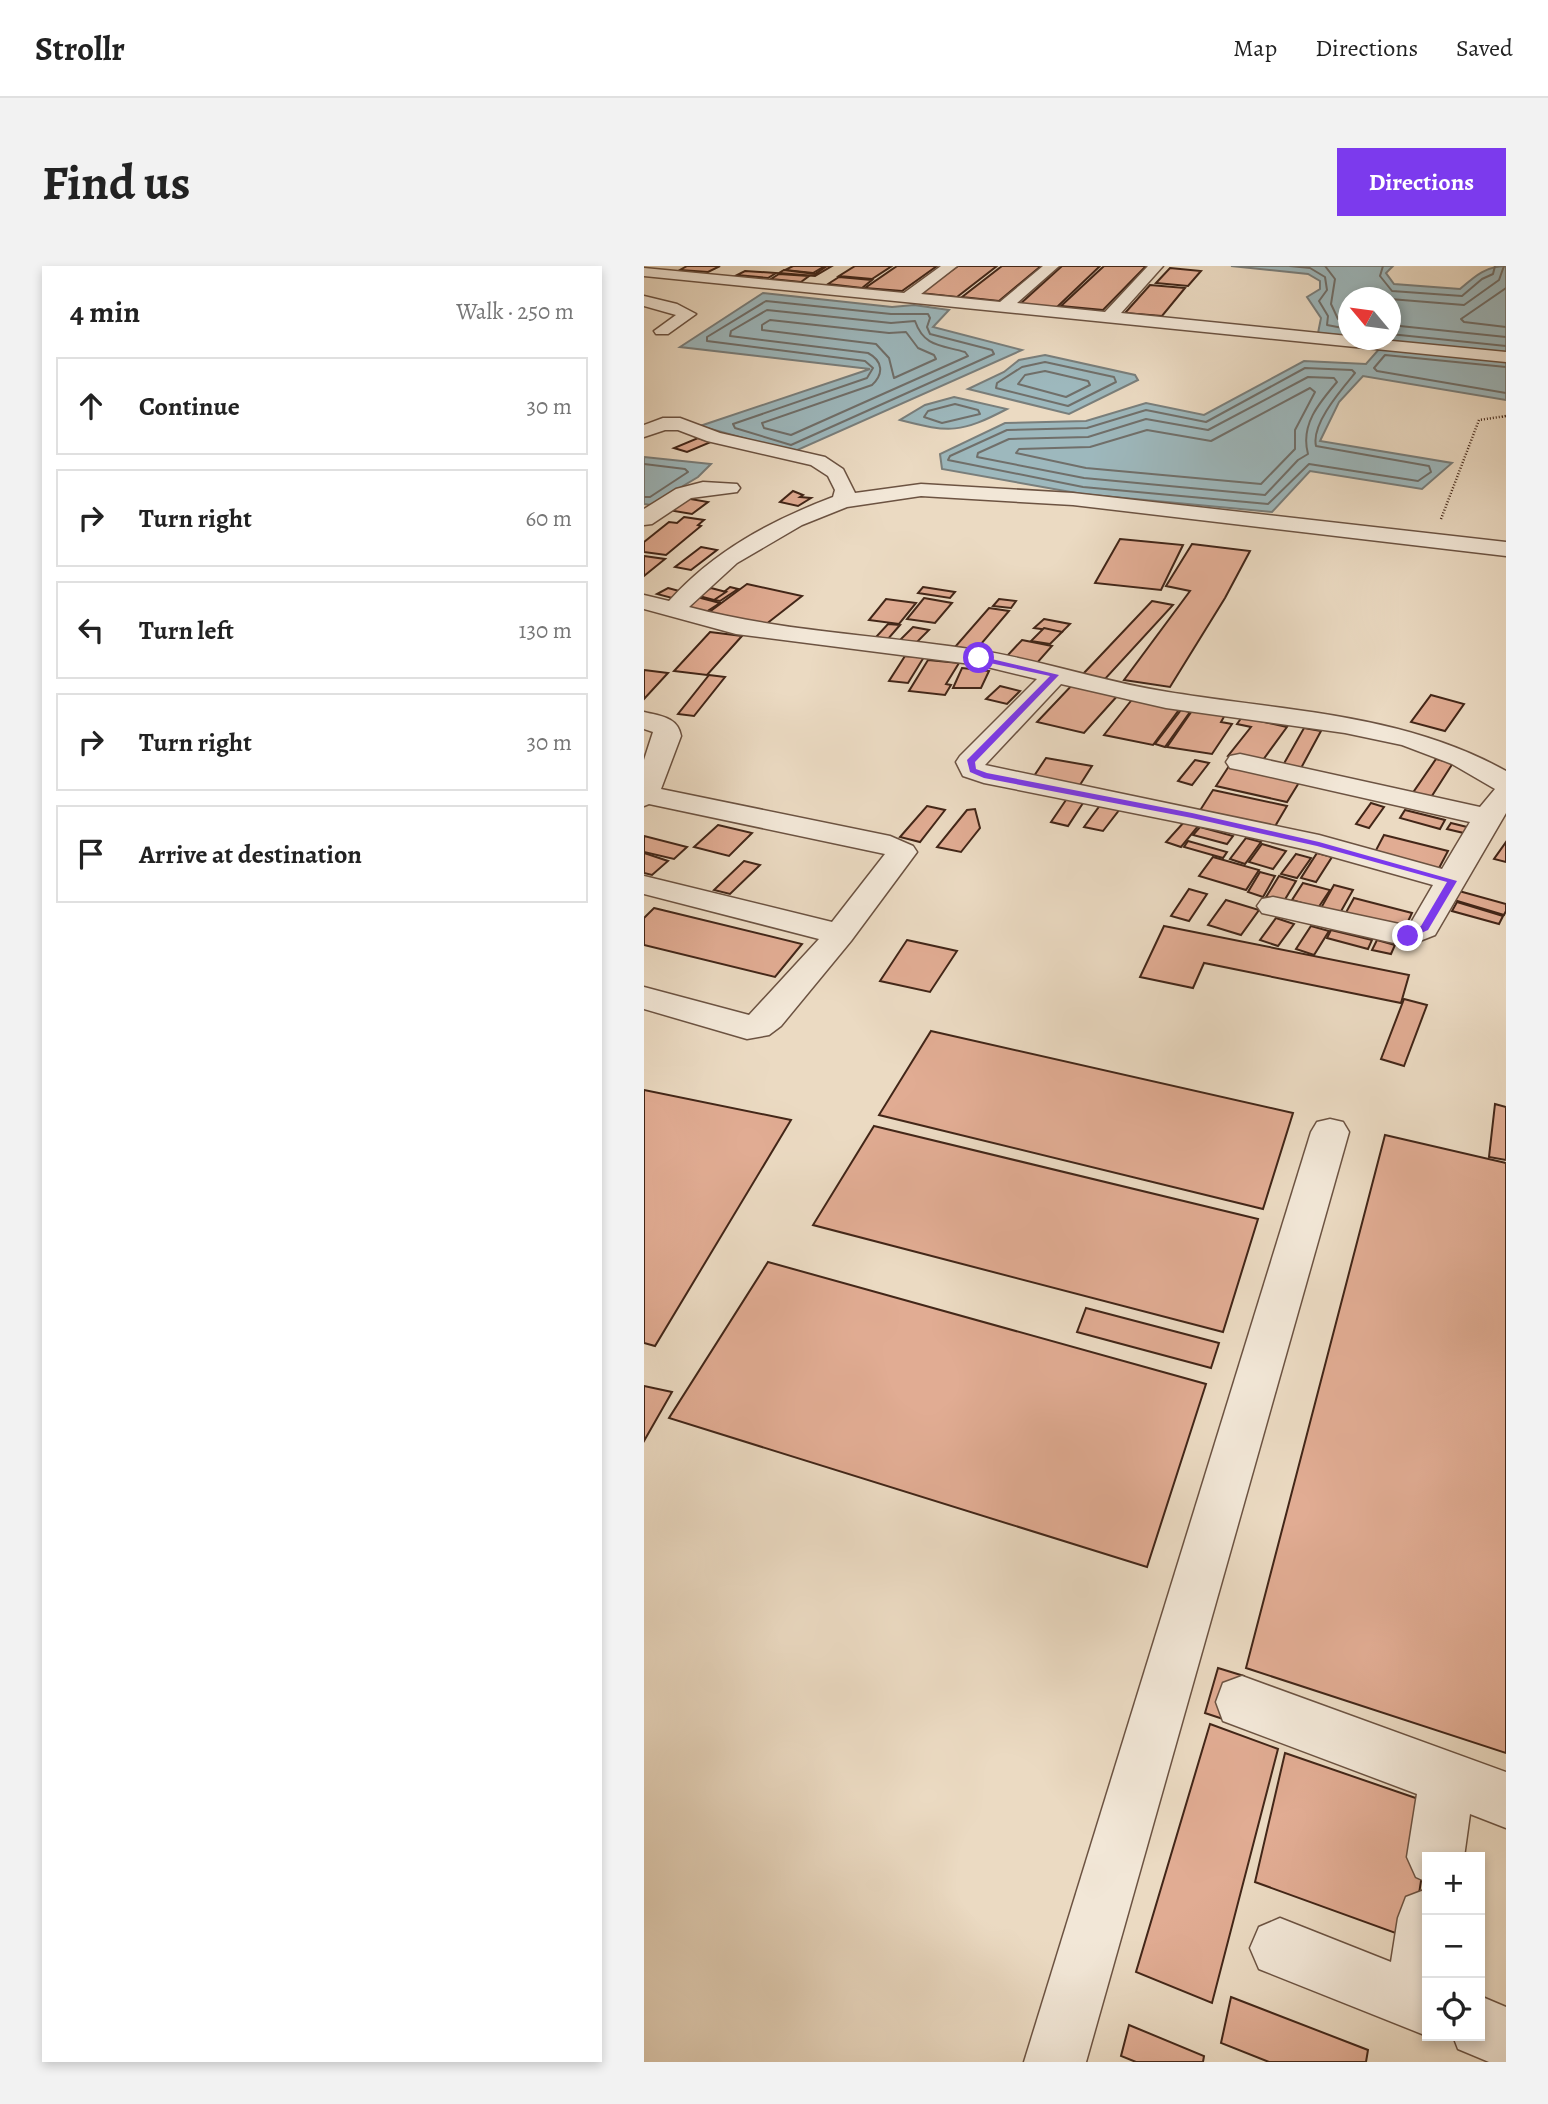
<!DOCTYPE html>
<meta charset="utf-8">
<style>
body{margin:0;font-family:Alegreya,serif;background:#f2f2f2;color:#222}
.controls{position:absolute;right:21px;bottom:21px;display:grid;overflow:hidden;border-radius:0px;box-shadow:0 4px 10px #0003}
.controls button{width:63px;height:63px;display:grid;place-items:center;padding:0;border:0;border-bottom:2px solid #e0e0e0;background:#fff;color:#222;font:35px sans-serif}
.compass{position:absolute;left:694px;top:21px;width:63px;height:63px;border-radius:50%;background:#fff;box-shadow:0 4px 10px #0003;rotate:299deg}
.stop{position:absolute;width:21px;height:21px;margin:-16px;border:5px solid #7c3aed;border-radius:50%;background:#fff}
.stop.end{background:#7c3aed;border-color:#fff;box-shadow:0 2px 7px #0008}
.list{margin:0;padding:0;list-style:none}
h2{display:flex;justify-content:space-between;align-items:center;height:91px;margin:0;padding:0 28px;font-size:30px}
h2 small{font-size:23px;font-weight:400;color:#767676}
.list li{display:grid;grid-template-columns:46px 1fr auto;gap:21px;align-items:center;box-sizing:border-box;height:98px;margin:0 14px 14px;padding:0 14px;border:2px solid #e0e0e0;border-radius:0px}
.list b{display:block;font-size:26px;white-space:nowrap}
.list em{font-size:23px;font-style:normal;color:#767676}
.icon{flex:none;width:38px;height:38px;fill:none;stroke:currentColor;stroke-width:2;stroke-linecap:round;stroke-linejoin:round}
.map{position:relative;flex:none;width:862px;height:1796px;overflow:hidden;border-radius:0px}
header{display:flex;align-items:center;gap:42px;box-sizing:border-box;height:98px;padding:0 35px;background:#fff;border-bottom:2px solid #e0e0e0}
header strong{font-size:33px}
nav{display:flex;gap:38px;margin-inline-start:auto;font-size:24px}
.intro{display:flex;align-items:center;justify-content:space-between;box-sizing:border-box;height:168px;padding:0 42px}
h1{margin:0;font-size:49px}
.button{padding:18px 32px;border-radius:0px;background:#7c3aed;color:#fff;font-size:24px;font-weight:700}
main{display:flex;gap:42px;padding:0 42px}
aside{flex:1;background:#fff;border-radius:0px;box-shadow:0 4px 10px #0003}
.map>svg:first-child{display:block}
.water{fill:#9db8bd;stroke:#797e7b;stroke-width:2}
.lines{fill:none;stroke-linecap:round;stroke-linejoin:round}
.shore{stroke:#706f6a;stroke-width:2}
.building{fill:#e1ac93;stroke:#422618;stroke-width:2}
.minor-casing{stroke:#6c5342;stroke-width:3}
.path-far1{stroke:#422618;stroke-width:2;stroke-dasharray:1 2;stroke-linecap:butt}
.path{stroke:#422618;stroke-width:2.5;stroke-dasharray:1 2;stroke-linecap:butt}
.minor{fill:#f2e7d7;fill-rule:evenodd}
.route{fill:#7c3aed}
</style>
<header>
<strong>Strollr</strong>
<nav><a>Map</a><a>Directions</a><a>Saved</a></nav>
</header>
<div class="intro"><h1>Find us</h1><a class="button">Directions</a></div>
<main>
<aside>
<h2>4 min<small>Walk · 250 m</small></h2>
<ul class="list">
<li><svg class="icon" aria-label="ahead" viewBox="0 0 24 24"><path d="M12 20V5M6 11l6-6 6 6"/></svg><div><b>Continue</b></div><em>30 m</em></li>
<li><svg class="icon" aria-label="right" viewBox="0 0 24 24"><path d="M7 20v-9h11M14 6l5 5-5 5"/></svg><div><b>Turn right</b></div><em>60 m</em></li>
<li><svg class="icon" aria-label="left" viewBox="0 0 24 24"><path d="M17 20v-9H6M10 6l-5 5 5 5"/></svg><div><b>Turn left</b></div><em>130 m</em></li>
<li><svg class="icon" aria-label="right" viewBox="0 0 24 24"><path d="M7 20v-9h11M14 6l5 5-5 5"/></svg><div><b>Turn right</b></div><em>30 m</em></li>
<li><svg class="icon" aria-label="arrive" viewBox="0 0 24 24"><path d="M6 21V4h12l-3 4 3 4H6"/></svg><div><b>Arrive at destination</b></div></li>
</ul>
</aside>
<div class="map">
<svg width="862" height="1796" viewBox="0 0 862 1796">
<rect width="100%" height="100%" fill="#ebdac2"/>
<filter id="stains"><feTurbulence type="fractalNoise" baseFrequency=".00286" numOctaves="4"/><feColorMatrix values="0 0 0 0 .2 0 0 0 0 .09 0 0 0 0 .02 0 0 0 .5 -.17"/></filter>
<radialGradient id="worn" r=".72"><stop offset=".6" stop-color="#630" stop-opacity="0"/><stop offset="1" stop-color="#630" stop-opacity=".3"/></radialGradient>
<g class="water">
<path d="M587,0H749L742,7L750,18L816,23C831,10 842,0 862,0V86L734,74H746V32H704V70L674,67L677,52L663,31L676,23V15L664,8Z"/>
<path d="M119,27L248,41L270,39L305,44L289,61L378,84L149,186L56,160L226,103L36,81Z"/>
<path d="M736,82L862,95V134L719,110L695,136L676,175L808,197L778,223L666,205L628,246L438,228L298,203L296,188L361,157L442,155L502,137L560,149L660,95L722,98Z"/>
<path d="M401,89L491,109L494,114L425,148L324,123L360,106L375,94Z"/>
<path d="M310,131L363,143C317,167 306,167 256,154L281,139Z"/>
<path d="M0,191L67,198L54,211L7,239L0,238Z"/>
</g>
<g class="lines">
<g class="shore">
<path d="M646,0L666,2L681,11L683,24L675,35L684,50L683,59L704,63"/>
<path d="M681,0L691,13L687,38L694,53L704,55"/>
<path d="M739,0L736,10L748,25L818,30L838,13L849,8L851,0"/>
<path d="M862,22L817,53L820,56L862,61"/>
<path d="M746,33L820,39L855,14L860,0"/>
<path d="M122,35L247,48H284L286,52L283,61L286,68L348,84L350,88L147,179L91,162L89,158L223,112L229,102L221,95L63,75V71Z"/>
<path d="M123,44L247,57L271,55C280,81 297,79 321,86L324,90L147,169L120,162L118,157L228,119C240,108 239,95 224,87L86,70L87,65Z"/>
<path d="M126,54L245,67L262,66L274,82L290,89L292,93L250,112L245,92L232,78L118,64V59Z"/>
<path d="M746,59L862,71"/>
<path d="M746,68L862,80"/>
<path d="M401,96L470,111L472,116L424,140L352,122L353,117L378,101Z"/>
<path d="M862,101L741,89L730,102L733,105L862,127"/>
<path d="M661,102L708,104L711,107C697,124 667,158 672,180L785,200L787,206L774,215L665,198L624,238L439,221L304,194L306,190L363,164L443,162L502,144L562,156Z"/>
<path d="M401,105L444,115L446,119L422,131L374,118L381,109Z"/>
<path d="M664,111L690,112L693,116C675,137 656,159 664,188L654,194L621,229L440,212L333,191L334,187L365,173L444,171L502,153L564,164Z"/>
<path d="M666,122L671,126L651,164V183L617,218L442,202L372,187L375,183L446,181L503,164L567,175Z"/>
<path d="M311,138L334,144L336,148L298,157L280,151L284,145Z"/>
<path d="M0,198L41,203L44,206L6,231H0"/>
</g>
</g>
<g class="building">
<path d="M43,0H76L64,6L36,4Z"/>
<path d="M149,0H181L169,7L141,4Z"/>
<path d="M183,0H188L171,10L135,7L140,4L171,8Z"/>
<path d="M211,0H248L228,13L195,10Z"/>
<path d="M253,0H293L258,25L221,22Z"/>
<path d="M314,0H353L313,31L276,27Z"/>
<path d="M358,0H397L355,35L318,31Z"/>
<path d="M418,0H456L412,42L375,39Z"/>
<path d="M460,0H502L459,44L417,40Z"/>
<path d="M526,2L557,5L544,20L512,17Z"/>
<path d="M101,5L132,7L124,12L93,9Z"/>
<path d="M135,8L165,10L157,16L127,13Z"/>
<path d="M195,11L228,14L218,22L184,18Z"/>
<path d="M506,19L541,22L518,50L481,47Z"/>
<path d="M54,172L67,176L43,186L30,182Z"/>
<path d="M149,225L159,229L156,231L167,232L154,240L136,236Z"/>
<path d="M35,231L64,236L48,248L18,243Z"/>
<path d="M40,251L60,254L54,259L57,260L22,289L0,286V276L25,256L33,257Z"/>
<path d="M476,273L539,279L517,324L451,317Z"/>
<path d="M548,278L606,285L581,332L526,421L480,414L546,325L522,320Z"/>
<path d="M57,281L73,284L47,304L31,301Z"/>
<path d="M0,290L21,293L0,310Z"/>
<path d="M103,318L158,330L121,359L64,347Z"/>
<path d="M86,321L94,323L76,335L70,334Z"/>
<path d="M279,321L311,326L306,332L274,327Z"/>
<path d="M24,322L39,326L28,332L13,328Z"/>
<path d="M67,322L82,326L70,334L55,330Z"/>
<path d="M53,331L76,337L62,346L38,341Z"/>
<path d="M280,332L308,337L291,357L263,353Z"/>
<path d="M242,333L272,337L255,358L225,354Z"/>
<path d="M355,333L372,335L367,342L349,340Z"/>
<path d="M508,335L529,339L461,413L439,408Z"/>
<path d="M345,342L365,345L332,384L311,381Z"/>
<path d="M400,353L426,358L418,366L390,362Z"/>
<path d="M244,358L256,359L244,373L232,371Z"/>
<path d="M269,361L285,364L271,378L255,375Z"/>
<path d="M400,362L418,366L406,378L387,375Z"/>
<path d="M66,366L98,370L63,409L30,405Z"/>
<path d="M378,374L408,380L393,397L362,391Z"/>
<path d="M261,390L280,391L264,417L245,415Z"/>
<path d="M284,394L315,397L302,418L307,419L301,429L265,425Z"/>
<path d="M318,402L345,405L337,422H309Z"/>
<path d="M0,404L24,407L0,433Z"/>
<path d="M65,409L81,411L50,450L34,448Z"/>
<path d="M429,418L475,428L440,467L393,456Z"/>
<path d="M356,420L376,425L363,438L342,433Z"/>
<path d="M787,429L820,438L801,465L767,456Z"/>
<path d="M490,431L537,441L509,479L460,469Z"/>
<path d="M550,442L581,449L577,456L588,458L568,488L523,481Z"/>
<path d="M537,444L546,446L521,481L511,478Z"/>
<path d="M598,451L643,461L616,498L584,490L607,461L593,458Z"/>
<path d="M660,462L677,465L656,504L638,501Z"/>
<path d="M402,492L448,500L434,522L388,513Z"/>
<path d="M792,493L809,497L784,536L766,531Z"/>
<path d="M551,494L565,497L548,519L534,515Z"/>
<path d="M585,500L656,515L643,536L572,520Z"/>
<path d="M569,524L643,540L630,562L555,546Z"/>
<path d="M424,531L441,534L424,560L407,556Z"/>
<path d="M460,534L479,539L459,565L440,561Z"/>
<path d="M727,537L740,541L725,562L712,558Z"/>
<path d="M283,540L301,544L276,576L256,571Z"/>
<path d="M331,543L336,562L317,586L293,581L323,544Z"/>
<path d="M761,544L801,554L796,563L756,552Z"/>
<path d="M541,555L555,559L537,581L522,576Z"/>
<path d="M807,557L827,562L824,568L803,563Z"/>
<path d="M74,559L108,567L85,590L50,581Z"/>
<path d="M556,561L589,570L583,578L549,569Z"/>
<path d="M740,569L804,585L794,604L730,588Z"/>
<path d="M0,570L43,581L30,593L0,586Z"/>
<path d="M602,572L617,576L601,598L586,593Z"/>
<path d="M544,575L583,586L579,592L540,581Z"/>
<path d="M862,576V596L850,593Z"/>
<path d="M618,578L642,585L629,603L605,596Z"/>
<path d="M0,587L24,595L8,609L0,607Z"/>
<path d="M673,587L688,591L672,616L657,612Z"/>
<path d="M652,588L667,592L653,612L637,608Z"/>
<path d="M569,591L615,604L602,624L555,610Z"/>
<path d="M100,595L116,599L86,628L70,624Z"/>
<path d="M616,606L631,610L619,631L604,626Z"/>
<path d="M635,610L652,615L640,635L622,631Z"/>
<path d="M659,617L686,624L674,642L648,634Z"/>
<path d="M690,619L709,624L696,647L677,642Z"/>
<path d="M545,623L563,628L545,655L527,650Z"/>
<path d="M815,625L862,638V645L860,649L810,634Z"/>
<path d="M710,632L768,647L759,666L700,650Z"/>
<path d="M582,634L615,644L597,669L564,659Z"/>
<path d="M813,636L859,650L855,658L808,645Z"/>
<path d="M10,642L158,678L131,711L0,679V652Z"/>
<path d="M632,652L650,658L634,680L616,674Z"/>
<path d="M520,660L765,709L757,737L560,697L549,722L496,711Z"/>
<path d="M667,660L685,665L670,689L652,683Z"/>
<path d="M687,664L728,674L724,683L683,672Z"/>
<path d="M263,674L313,685L286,726L236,715Z"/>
<path d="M733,674L751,679L747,688L728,684Z"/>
<path d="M760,733L783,739L760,800L737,793Z"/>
<path d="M287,765L649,847L619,943L235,849Z"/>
<path d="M0,824L147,854L11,1080L0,1077Z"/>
<path d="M851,838L862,841V894L845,891Z"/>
<path d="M230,860L614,953L579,1066L169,959Z"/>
<path d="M741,869L862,897V1487L602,1402Z"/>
<path d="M124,996L562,1118L503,1301L25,1152Z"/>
<path d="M442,1042L575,1077L567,1102L433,1066Z"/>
<path d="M0,1120L28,1126L0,1175Z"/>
<path d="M574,1402L600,1410L588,1456L561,1447Z"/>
<path d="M566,1458L634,1483L568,1737L492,1706Z"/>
<path d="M641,1487L789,1538L768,1673L611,1616Z"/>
<path d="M587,1731L724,1784L722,1796H625L577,1777Z"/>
<path d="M485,1759L560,1790L559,1796H492L477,1790Z"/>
</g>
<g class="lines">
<defs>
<g id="minor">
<path d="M297,0H313L277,28L356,36L399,0H415L373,37L461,46L504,0H519L477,47L704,70V74H738L862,86V96L0,10V2L260,27Z"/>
<path d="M0,30L33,38L52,48L24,68H12L10,65L32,49L0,40Z"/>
<path d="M19,152H36L76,167L181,191L199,203L211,227L277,218L429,227L862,276V290L429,239L277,230L203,241L158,259L93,297L45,341C139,366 237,369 333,384C397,394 460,416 524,426C639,445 758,447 862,505V547L791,669L763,680L618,647L613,640L618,633L629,631L760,659L768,655L789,619L668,585L574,564L340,517L319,510L312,496L316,490L393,413L335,399L92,368L0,343V329L25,335C70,285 126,255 189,231L191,224L184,210L167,199L63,175L34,164H21L0,171V159ZM417,418L522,442L701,467L758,479L808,498L851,523L836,541L596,488L586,490L582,496L586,502L596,504L826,556L798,603L675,569L341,499Z"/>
<path d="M59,216L93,218L96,222L93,226L47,232L8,258L0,259V243L32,223Z"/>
<path d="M0,446C16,450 34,451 37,470L17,523L246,570L269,580L273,586L207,675L137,760L125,769L103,773L0,743V721L105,749L175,673L0,628V610L188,656L241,588L5,538L0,540V494L9,466L0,463Z"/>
<path d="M686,853L699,856L705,866L442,1796H380L667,866L673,856Z"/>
<path d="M598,1410L862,1506V1562L826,1548L820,1591H783V1616L772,1611L763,1591L773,1528L579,1455L572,1436L579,1417Z"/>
<path d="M783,1623V1770L615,1703L606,1682L615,1661L636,1652L747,1696L754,1652L762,1631Z"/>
<path d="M836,1730L862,1741V1796H845L814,1783L809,1770H836Z"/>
</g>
</defs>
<use href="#minor" class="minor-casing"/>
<path class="path-far1" d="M858,151L862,150"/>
<path class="path" d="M797,253L835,154L862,150"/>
<use href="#minor" class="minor"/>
</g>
<path class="route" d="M335,390L415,409L331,496L332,503L343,507L548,547L675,576L813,615L784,664L764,673L759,670L760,668L777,660L803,616L673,580L548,552L340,512L326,506L323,494L406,410L332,394Z"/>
<rect width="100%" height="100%" filter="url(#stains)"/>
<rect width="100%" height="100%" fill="url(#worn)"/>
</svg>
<div class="controls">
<button>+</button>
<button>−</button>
<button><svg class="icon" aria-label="locate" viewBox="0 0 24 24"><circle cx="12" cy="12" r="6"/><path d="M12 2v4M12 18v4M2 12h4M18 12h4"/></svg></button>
</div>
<svg class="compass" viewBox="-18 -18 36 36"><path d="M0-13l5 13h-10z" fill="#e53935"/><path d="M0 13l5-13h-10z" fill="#767676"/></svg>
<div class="stop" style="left:335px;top:392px"></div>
<div class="stop end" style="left:764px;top:670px"></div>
</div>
</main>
